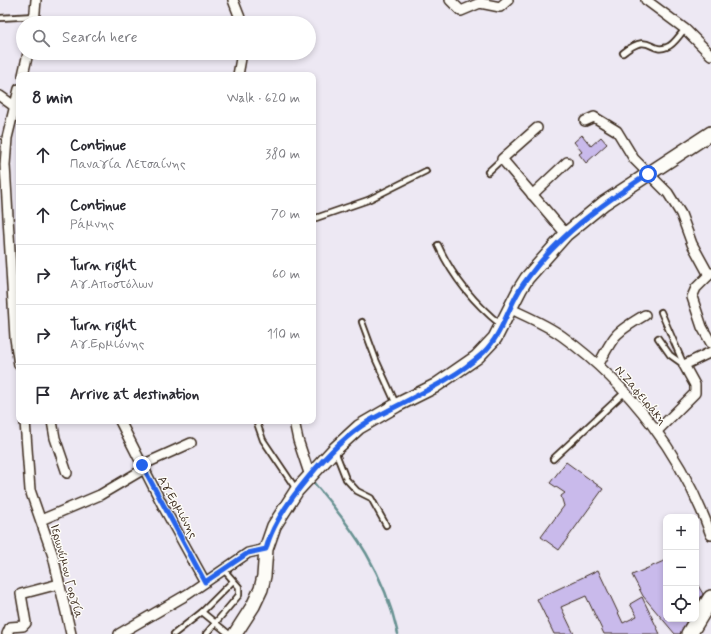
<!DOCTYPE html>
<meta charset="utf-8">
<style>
body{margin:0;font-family:Mynerve,sans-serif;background:#f2f2f3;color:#2b2b33}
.controls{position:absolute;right:12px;bottom:12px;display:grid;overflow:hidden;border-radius:8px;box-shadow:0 2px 6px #0003}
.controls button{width:36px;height:36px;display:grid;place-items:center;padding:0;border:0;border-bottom:1px solid #e1e1e2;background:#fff;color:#2b2b33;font:20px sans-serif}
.stop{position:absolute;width:12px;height:12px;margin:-9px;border:3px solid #2563eb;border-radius:50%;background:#fff}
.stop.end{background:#2563eb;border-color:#fff;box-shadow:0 1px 4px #0008}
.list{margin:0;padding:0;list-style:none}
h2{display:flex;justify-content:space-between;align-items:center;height:52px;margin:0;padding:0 16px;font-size:17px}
h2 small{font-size:13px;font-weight:400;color:#7c7c81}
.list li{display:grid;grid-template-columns:26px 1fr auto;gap:12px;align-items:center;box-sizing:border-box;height:60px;padding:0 16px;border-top:1px solid #e1e1e2}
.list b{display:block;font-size:15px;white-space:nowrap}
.list p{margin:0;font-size:13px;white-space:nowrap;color:#7c7c81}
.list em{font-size:13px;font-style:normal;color:#7c7c81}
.icon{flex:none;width:22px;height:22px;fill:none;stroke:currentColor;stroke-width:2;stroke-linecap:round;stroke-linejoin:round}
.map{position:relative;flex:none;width:711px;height:634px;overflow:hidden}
.search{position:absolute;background:#fff;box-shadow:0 2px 6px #0003;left:16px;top:16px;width:300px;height:44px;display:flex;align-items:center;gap:10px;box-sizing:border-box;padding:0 14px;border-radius:22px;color:#7c7c81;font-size:15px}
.panel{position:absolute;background:#fff;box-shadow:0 2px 6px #0003;left:16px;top:72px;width:300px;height:352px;border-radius:8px}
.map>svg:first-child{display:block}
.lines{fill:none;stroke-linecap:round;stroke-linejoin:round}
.stream{stroke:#689292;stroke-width:2.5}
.building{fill:#c9baeb;stroke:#3b2a1e}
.lane-casing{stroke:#3b2a1e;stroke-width:8}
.street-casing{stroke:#3b2a1e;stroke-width:12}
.secondary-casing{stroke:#3b2a1e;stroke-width:16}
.primary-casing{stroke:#3b2a1e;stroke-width:18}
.lane{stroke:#fdfcf7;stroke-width:4.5}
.street{stroke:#fdfcf7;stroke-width:9}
.secondary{stroke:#fdfcf7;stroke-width:13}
.primary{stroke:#fdfcf7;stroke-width:15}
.route{stroke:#2563eb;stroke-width:5}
.labels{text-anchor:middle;stroke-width:3;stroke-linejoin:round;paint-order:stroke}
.street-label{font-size:12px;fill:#3b2a1e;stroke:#fdfcf7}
</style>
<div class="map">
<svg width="711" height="634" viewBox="0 0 711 634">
<rect width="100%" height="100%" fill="#ede8f3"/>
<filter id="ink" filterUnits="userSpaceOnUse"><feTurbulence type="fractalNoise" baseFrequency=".025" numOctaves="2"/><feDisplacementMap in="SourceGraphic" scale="8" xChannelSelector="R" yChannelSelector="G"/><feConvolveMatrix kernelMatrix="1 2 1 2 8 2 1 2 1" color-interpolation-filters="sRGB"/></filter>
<g filter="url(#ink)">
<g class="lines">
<path class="stream" d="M314,483C355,531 384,572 398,634"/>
</g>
<g class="building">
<path d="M582,135L591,146L601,137L607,144L586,163L579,154L582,152L574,142Z"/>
<path d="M566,462L603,489L559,550L541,537L564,506L561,496L565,493L550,483Z"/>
<path d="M666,560V619H688L680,634H675L643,596L632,575Z"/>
<path d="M598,570L623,623L637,616L630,604L642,597L660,634H604L586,596L561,607L574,634H554L537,599Z"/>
<path d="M696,582L703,594L696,605Z"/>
</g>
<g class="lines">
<defs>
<g id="lane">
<path d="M0,18L35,16"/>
<path d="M623,53C651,31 649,54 667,47C674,45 680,34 685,29"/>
<path d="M488,172L502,159"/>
<path d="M313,219L368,200L426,171"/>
<path d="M438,245C452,276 474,303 501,325"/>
<path d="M661,312L684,365"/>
<path d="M362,322L376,360L396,404"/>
<path d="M658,338L670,355L684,365"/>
<path d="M257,423L263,440L296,489"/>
<path d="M335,451L346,479L357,491L371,498L386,525"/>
<path d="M553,459L625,392"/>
<path d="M202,612L229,634"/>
<path d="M174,634L202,612L233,581"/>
<path d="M206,634L239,595V587L223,569"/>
</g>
<g id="street">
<path d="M233,0L242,23"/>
<path d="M450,0L461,11L480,3L500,7L508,0"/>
<path d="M646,0L685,29L711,55"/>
<path d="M34,23L36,0"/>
<path d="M23,75L28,53"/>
<path d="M238,75L242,53"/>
<path d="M19,89L7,138L5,165L15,338L19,365"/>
<path d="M0,96L14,106"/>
<path d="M585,121L594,117L617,131L634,159L668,193L681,214L692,244L709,275"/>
<path d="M537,128L502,159L566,234"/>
<path d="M532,195L567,162"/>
<path d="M711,273L696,288L692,297L702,327L711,343"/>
<path d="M511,309C528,317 547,325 562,336C630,385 683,456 711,535"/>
<path d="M599,364C614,334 616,332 645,315"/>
<path d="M25,421L30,490L53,556L71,634"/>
<path d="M52,421L55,438L67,473"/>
<path d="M120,421L163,506L205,582"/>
<path d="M294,421L298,440L310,476"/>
<path d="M657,431L695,393V385L684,365L711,352"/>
<path d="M142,465L191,443"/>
<path d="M41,520L100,495L144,469"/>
<path d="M7,634L10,627L23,626L26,623L21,594L59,584"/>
<path d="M119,634L188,594L248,553L266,549"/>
</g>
<path id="secondary" d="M235,634L253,606L261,589L264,576L266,549L274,526L297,490L335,449L359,427L397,405L435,386L477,357L495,338L520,289L527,278L566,234L604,203L711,133"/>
<path id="primary" d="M689,634L711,598"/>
</defs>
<use href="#lane" class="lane-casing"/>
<use href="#street" class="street-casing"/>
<use href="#secondary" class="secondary-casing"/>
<use href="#primary" class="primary-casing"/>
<use href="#lane" class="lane"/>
<use href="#street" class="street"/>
<use href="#secondary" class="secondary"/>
<use href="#primary" class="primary"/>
</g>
</g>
<g class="lines" filter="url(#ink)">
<path class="route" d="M142,465L205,582L248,553L266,549C276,508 333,443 369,421C407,399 450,383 483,353C504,333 508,305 524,283C557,236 601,205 648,174"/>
</g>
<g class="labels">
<g class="street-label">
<text transform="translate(641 395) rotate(50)" y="4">Ν.Ζαφειράκη</text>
<text transform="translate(178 507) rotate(61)" y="4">Αγ.Ερμιόνης</text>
<text transform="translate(67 571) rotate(75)" y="4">Ιερωνύμου Γοργία</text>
</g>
</g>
</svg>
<div class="controls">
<button>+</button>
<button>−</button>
<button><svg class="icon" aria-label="locate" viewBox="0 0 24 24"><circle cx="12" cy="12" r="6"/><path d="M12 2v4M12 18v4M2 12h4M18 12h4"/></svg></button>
</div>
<div class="stop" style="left:648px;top:174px"></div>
<div class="stop end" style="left:142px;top:465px"></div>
<div class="search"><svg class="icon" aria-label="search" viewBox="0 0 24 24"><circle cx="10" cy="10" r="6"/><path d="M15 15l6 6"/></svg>Search here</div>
<section class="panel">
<h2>8 min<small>Walk · 620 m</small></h2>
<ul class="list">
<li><svg class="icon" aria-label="ahead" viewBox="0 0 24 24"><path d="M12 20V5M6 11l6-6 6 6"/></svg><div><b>Continue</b><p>Παναγία Λετσαίνης</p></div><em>380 m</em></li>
<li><svg class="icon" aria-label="ahead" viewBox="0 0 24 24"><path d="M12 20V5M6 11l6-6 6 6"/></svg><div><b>Continue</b><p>Ράμνης</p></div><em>70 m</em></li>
<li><svg class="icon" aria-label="right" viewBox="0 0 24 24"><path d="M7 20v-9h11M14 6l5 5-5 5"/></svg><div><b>Turn right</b><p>Αγ.Αποστόλων</p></div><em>60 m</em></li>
<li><svg class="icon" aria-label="right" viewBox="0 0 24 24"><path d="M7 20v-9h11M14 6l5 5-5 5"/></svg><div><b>Turn right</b><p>Αγ.Ερμιόνης</p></div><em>110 m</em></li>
<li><svg class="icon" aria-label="arrive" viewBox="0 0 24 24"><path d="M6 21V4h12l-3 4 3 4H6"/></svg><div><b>Arrive at destination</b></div></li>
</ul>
</section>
</div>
